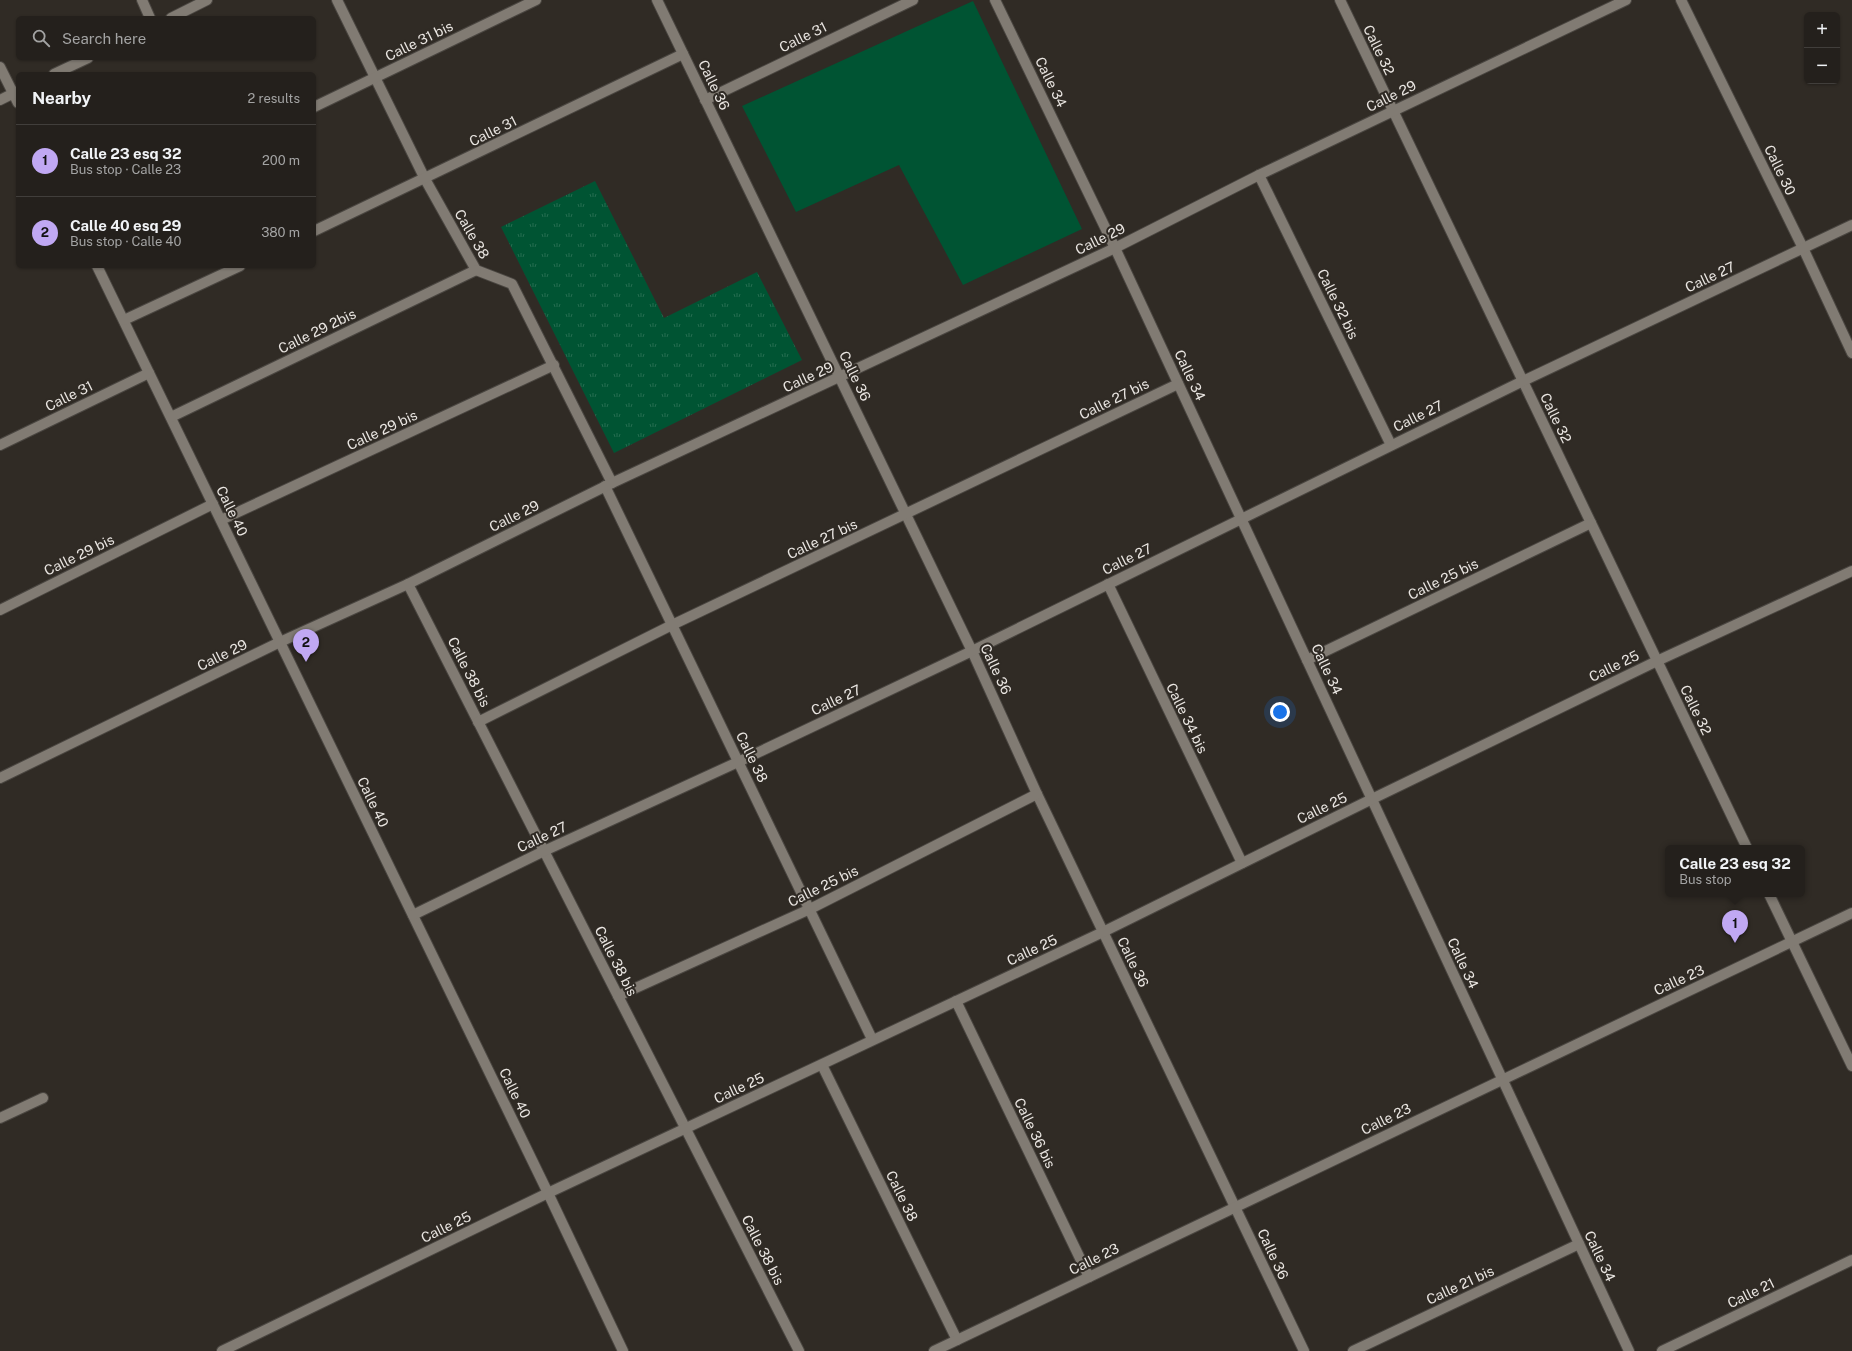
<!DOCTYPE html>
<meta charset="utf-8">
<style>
body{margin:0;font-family:"Public Sans",sans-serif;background:#302d29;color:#f1f3f6}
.controls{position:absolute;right:12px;top:12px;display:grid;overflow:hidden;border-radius:6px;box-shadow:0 1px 3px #0004}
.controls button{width:36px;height:36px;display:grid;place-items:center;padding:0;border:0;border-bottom:1px solid #413e3b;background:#24201c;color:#f1f3f6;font:20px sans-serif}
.you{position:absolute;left:1280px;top:712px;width:14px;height:14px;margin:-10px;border:3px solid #fff;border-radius:50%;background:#1a73e8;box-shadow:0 0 0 6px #1a73e833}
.badge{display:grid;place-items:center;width:26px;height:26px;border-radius:50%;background:#c0a8f3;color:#111;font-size:13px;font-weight:700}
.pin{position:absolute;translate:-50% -33px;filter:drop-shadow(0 1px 2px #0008)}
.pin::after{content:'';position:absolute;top:21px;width:14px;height:12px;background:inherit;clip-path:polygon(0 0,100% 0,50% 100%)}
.popup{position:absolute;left:1665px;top:845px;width:140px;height:52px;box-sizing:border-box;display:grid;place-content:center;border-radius:6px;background:#24201c;filter:drop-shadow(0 1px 3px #0005);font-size:13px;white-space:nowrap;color:#a3a3a3}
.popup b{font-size:15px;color:#f1f3f6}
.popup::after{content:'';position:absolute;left:50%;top:100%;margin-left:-8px;border:8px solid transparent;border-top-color:#24201c}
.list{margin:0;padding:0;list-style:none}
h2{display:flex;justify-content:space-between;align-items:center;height:52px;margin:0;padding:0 16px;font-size:17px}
h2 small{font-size:13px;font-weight:400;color:#a3a3a3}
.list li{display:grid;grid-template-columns:26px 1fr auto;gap:12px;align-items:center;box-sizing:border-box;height:72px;padding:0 16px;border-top:1px solid #413e3b}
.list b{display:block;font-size:15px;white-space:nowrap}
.list p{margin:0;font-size:13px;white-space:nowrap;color:#a3a3a3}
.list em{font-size:13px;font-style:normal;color:#a3a3a3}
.icon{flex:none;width:22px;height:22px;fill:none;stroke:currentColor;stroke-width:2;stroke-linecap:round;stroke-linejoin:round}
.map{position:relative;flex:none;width:1852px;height:1351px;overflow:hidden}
.search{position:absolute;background:#24201c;box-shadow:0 1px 3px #0004;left:16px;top:16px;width:300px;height:44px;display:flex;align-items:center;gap:10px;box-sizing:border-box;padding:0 14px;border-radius:6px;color:#a3a3a3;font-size:15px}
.panel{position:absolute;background:#24201c;box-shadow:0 1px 3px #0004;left:16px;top:72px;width:300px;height:196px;border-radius:6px}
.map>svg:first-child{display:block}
.grass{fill:#005433}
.park{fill:url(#park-tufts)}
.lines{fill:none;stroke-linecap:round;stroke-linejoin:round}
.minor-casing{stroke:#4a4641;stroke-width:12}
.minor{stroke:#817b73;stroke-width:10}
.labels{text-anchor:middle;stroke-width:4;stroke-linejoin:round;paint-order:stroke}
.street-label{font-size:14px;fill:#eae6e2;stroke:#302b25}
</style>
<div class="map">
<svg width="1852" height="1351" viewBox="0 0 1852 1351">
<defs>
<pattern id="park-tufts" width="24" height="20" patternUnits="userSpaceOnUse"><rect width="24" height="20" fill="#005433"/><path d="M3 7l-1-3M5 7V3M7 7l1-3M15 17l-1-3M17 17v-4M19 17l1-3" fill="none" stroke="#256d50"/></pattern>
</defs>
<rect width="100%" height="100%" fill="#302b25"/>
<path class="grass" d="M973,1L1082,229L963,285L899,165L796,212L742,106Z"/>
<path class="park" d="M595,181L664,318L757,272L802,360L614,453L501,227Z"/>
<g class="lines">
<defs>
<g id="minor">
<path d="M142,0L150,18"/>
<path d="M337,0L425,179L476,270L512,284L612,483"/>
<path d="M657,0L972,651L1037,794L1304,1351"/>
<path d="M995,0L1115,248L1629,1351"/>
<path d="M1340,0L1747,848"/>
<path d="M1681,0L1803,248L1852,353"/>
<path d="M171,18L207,0"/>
<path d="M0,67L18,103"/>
<path d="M54,74L88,58"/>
<path d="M0,100L18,91"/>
<path d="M705,100L913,0"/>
<path d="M314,107L536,0"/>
<path d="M1259,175L1391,445"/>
<path d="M314,231L683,54"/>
<path d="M97,266L548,1193L623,1351"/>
<path d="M124,320L240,266"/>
<path d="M171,417L476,270"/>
<path d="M0,445L149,373"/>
<path d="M605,486L872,1039"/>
<path d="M221,520L554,365"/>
<path d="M408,584L799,1351"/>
<path d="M1108,584L1242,863"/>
<path d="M0,610L213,504"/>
<path d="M1307,660L1591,523"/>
<path d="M478,722L672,625L1178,384"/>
<path d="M0,778L280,642L408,584L612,483L1115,248L1259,175L1626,0"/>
<path d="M1769,894L1852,1066"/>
<path d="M413,915L544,851L738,762L972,651L1523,381L1852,225"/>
<path d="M618,996L810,909L1037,794"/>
<path d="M956,1001L1089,1277"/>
<path d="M822,1065L957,1340"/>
<path d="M0,1118L43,1098"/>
<path d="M222,1351L548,1193L1103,932L1372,799L1657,661L1852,571"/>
<path d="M934,1351L1852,913"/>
<path d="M1353,1351L1579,1244"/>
<path d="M1662,1351L1852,1260"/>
</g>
</defs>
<use href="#minor" class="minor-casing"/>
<use href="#minor" class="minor"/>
</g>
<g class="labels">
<g class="street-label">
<text transform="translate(803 37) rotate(-26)" y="5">Calle 31</text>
<text transform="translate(419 41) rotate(-26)" y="5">Calle 31 bis</text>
<text transform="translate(1379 50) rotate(64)" y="5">Calle 32</text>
<text transform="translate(1051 82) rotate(64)" y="5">Calle 34</text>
<text transform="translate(714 85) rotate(64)" y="5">Calle 36</text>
<text transform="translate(1391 96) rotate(-26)" y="5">Calle 29</text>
<text transform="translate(493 131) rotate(-26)" y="5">Calle 31</text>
<text transform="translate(1780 170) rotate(64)" y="5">Calle 30</text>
<text transform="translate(472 234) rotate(60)" y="5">Calle 38</text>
<text transform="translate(1100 239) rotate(-26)" y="5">Calle 29</text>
<text transform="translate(1710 277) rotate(-25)" y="5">Calle 27</text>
<text transform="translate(1338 304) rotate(64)" y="5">Calle 32 bis</text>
<text transform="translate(317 331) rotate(-26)" y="5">Calle 29 2bis</text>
<text transform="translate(1190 375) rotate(65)" y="5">Calle 34</text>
<text transform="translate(855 376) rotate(64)" y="5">Calle 36</text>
<text transform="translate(808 377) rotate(-25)" y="5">Calle 29</text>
<text transform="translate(69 396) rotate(-26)" y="5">Calle 31</text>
<text transform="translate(1114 399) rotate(-26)" y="5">Calle 27 bis</text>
<text transform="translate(1418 416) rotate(-26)" y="5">Calle 27</text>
<text transform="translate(1556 418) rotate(64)" y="5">Calle 32</text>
<text transform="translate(382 430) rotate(-25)" y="5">Calle 29 bis</text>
<text transform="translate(232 511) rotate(64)" y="5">Calle 40</text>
<text transform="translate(514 516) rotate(-26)" y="5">Calle 29</text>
<text transform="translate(822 539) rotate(-25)" y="5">Calle 27 bis</text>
<text transform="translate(79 555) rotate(-26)" y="5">Calle 29 bis</text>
<text transform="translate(1127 559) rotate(-26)" y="5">Calle 27</text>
<text transform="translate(1443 579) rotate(-26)" y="5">Calle 25 bis</text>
<text transform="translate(222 655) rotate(-26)" y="5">Calle 29</text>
<text transform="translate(1614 666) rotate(-26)" y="5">Calle 25</text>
<text transform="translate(996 669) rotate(65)" y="5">Calle 36</text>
<text transform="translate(1327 669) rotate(65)" y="5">Calle 34</text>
<text transform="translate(469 672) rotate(63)" y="5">Calle 38 bis</text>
<text transform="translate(836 700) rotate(-25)" y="5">Calle 27</text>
<text transform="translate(1696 710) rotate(64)" y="5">Calle 32</text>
<text transform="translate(1187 718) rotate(64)" y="5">Calle 34 bis</text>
<text transform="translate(752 757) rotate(64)" y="5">Calle 38</text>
<text transform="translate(373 802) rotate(64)" y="5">Calle 40</text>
<text transform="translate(1322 808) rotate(-26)" y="5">Calle 25</text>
<text transform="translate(542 837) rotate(-25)" y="5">Calle 27</text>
<text transform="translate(823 886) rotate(-26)" y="5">Calle 25 bis</text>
<text transform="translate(1032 950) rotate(-25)" y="5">Calle 25</text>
<text transform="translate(616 961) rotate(63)" y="5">Calle 38 bis</text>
<text transform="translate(1133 962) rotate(64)" y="5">Calle 36</text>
<text transform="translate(1463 963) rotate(65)" y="5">Calle 34</text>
<text transform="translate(1679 980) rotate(-25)" y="5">Calle 23</text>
<text transform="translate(739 1088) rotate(-25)" y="5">Calle 25</text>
<text transform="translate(515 1093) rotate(64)" y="5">Calle 40</text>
<text transform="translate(1386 1119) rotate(-26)" y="5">Calle 23</text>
<text transform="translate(1035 1133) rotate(64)" y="5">Calle 36 bis</text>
<text transform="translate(902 1196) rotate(64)" y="5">Calle 38</text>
<text transform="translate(446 1227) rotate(-26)" y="5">Calle 25</text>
<text transform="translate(763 1250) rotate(63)" y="5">Calle 38 bis</text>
<text transform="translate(1273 1254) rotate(65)" y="5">Calle 36</text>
<text transform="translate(1600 1256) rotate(65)" y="5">Calle 34</text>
<text transform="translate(1094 1259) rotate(-26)" y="5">Calle 23</text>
<text transform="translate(1460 1285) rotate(-25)" y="5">Calle 21 bis</text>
<text transform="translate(1751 1293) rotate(-26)" y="5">Calle 21</text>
</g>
</g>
</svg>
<div class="controls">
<button>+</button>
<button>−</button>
</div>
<div class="you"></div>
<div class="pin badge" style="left:1735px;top:943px">1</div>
<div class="popup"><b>Calle 23 esq 32</b>Bus stop</div>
<div class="pin badge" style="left:306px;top:662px">2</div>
<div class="search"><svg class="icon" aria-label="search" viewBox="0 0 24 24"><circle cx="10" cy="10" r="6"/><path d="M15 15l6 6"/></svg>Search here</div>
<section class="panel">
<h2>Nearby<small>2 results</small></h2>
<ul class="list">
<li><span class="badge">1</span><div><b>Calle 23 esq 32</b><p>Bus stop · Calle 23</p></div><em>200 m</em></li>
<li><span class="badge">2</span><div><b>Calle 40 esq 29</b><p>Bus stop · Calle 40</p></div><em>380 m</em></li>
</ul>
</section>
</div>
